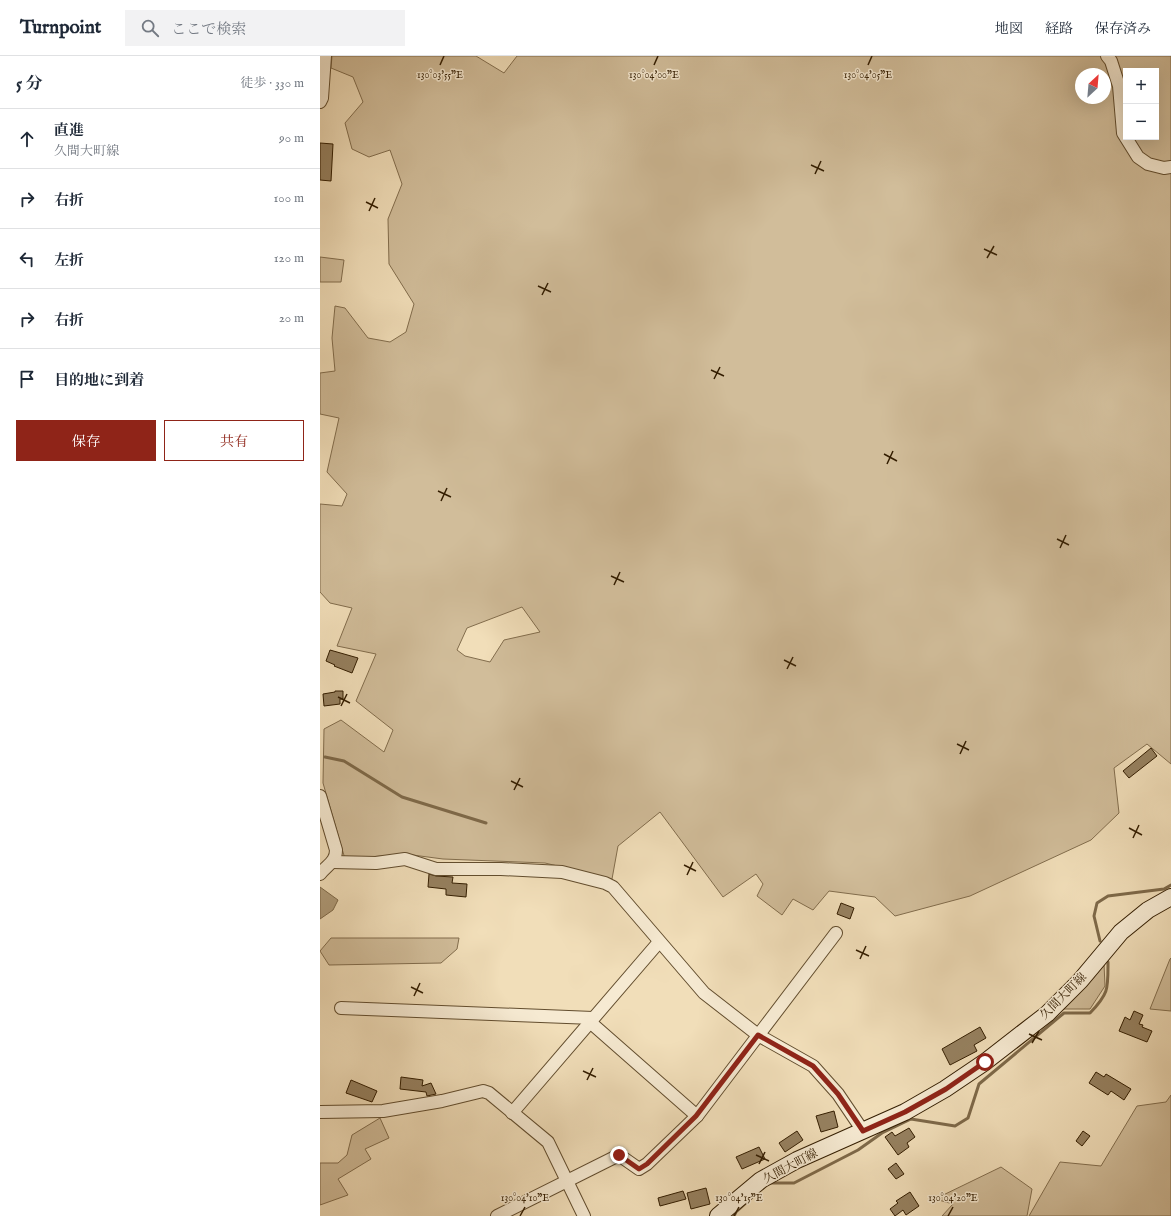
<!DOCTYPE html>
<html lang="ja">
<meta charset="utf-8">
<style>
body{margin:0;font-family:"IM FELL English","Noto Serif JP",serif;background:#f2f2f3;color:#1f2937}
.controls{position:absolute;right:12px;top:12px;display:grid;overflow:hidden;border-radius:0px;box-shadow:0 4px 16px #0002}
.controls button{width:36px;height:36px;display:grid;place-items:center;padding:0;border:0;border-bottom:1px solid #e0e1e3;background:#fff;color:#1f2937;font:20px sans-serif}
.compass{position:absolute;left:755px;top:12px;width:36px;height:36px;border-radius:50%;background:#fff;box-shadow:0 4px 16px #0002;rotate:26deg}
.stop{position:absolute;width:12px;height:12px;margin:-9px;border:3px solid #8f2418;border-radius:50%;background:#fff}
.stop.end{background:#8f2418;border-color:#fff;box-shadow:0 1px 4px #0008}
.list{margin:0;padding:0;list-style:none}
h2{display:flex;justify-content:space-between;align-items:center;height:52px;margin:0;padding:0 16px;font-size:17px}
h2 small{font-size:13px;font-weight:400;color:#747a83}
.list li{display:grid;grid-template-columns:26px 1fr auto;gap:12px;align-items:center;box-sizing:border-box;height:60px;padding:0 16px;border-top:1px solid #e0e1e3}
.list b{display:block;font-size:15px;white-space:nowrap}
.list p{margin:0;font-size:13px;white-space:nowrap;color:#747a83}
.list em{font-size:13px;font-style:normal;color:#747a83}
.actions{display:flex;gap:8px;padding:12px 16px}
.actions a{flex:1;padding:9px 0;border:1px solid #8f2418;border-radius:0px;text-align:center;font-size:14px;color:#8f2418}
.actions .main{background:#8f2418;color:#fff}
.icon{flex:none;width:22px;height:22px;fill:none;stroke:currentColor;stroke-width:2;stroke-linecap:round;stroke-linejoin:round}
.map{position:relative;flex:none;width:851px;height:1160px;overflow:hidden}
header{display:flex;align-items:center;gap:24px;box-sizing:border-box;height:56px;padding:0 20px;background:#fff;border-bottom:1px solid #e0e1e3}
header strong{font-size:19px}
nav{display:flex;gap:22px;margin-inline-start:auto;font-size:14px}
.search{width:280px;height:36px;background:#f2f2f3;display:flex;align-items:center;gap:10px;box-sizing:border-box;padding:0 14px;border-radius:0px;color:#747a83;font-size:15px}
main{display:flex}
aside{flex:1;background:#fff}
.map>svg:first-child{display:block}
.green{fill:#d1bd9a;stroke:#826d4d;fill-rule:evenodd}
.water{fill:#b09c7a;stroke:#7e6949}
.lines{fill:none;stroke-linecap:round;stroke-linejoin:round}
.stream{stroke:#7e6949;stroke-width:3}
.building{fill:#968160;stroke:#331d00}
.minor-casing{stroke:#624d2e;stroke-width:14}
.secondary-casing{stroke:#331d00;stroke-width:18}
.minor{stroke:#f6ead2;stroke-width:12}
.secondary{stroke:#f6ead2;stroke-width:16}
.route{stroke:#8f2418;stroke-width:5}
.ticks{fill:none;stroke:#331d00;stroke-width:1.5}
.labels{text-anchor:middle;stroke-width:3;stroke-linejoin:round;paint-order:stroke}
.street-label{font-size:12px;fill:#331d00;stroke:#f6ead2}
.ticks-label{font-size:10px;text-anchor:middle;fill:#331d00;stroke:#f6ead2;stroke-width:3;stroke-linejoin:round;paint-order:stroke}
</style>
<header>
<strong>Turnpoint</strong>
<div class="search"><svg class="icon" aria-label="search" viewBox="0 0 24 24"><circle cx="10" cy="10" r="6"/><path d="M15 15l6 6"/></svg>ここで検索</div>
<nav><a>地図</a><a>経路</a><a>保存済み</a></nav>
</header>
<main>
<aside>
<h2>5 分<small>徒歩 · 330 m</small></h2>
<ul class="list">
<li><svg class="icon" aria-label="ahead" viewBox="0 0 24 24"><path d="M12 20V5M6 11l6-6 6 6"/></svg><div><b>直進</b><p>久間大町線</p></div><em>90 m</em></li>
<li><svg class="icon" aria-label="right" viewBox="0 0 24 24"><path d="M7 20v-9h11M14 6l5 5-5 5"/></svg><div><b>右折</b></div><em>100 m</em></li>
<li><svg class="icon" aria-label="left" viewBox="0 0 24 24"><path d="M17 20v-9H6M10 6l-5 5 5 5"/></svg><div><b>左折</b></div><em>120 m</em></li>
<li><svg class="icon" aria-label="right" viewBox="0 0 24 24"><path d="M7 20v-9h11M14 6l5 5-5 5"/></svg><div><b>右折</b></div><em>20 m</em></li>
<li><svg class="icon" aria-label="arrive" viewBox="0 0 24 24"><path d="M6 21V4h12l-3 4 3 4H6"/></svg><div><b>目的地に到着</b></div></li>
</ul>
<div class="actions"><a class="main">保存</a><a>共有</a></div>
</aside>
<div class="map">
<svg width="851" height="1160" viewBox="0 0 851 1160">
<rect width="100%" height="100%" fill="#f1deb9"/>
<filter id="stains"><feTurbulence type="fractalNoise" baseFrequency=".005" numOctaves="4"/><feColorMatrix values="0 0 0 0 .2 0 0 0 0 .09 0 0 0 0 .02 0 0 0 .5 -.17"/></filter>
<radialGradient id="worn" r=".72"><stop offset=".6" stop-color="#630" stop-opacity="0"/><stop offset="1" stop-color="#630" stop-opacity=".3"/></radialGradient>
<g class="green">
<path d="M12,0H156L184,17L197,0H851V708L827,688L794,712L799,757L771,784L650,840L575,860L555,841L509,835L493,854L473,843L462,859L437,840L443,828L436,818L403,841L340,756L298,790L292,823L225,807L123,803L85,798L25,803L3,727L4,673L21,664L64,696L73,674L36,645L56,598L17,590L32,552L10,547L0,536V448L22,450L27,438L7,416L19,362L0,358V317L15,315L12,282L15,250L25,252L48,282L70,286L86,276L94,248L69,208L68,163L82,128L70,94L49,101L32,93L25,67L43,46L33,21L11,12ZM806,15H836V81H806ZM761,18H785V42H761ZM202,551L220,576L184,584L170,606L145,600L137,594L147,572Z"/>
<path d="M0,201L24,204L21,226H0Z"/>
<path d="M11,882H139L137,893L121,907L9,909L0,895Z"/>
<path d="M851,902V955L830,953L850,903Z"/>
<path d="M784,908L785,930L770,953H744Z"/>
<path d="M851,1039V1160H709L740,1106L781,1110L817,1050L846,1046Z"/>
<path d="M60,1062L69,1082L45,1093L51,1103L18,1123L28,1139L0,1149V1107H18L27,1099L32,1079Z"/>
<path d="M681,1111L712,1133L707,1160H622L633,1148L615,1143Z"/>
</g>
<path class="water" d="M0,831L18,844L13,854L0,863Z"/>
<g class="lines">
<g class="stream">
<path d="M5,701L24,705L82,741L166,767"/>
<path d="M780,885L774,860L777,847L788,840L844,833L851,829"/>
<path d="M450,1127H474L538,1094L562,1077L591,1063L635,1070L648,1062L659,1028L744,957H770C789,937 788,933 788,906"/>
<path d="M414,1160L416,1156L427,1146"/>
</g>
</g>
<g class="building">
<path d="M0,87L13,88L11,125L0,124Z"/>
<path d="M10,594L38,602L32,617L14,610L15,609L6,605Z"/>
<path d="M15,635H23V643H20V648L4,650L3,638L15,636Z"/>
<path d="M831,692L837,700L809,722L803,715Z"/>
<path d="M109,818L116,820L133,821L132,827L147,828L146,841L126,839V833L108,831Z"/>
<path d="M521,847L534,852L530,863L517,858Z"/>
<path d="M814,955L823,959L819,968L823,969L822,971L832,975L827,986L799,975L805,961L810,964Z"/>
<path d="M660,971L666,982L654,989L657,995L630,1009L622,993Z"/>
<path d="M776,1016L784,1021L786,1018L811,1033L804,1044L791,1035L788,1039L769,1027Z"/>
<path d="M81,1021L103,1024L102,1030L111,1027L116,1038L107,1040L106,1036L80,1033Z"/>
<path d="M31,1024L57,1035L52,1046L26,1037Z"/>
<path d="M514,1055L518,1071L501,1076L496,1060Z"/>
<path d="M589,1072L595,1081L587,1087L589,1091L578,1099L565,1081L572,1076L575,1080Z"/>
<path d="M477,1075L483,1084L465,1096L459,1087Z"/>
<path d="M763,1075L770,1080L762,1090L756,1085Z"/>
<path d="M439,1091L445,1103L422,1113L416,1101Z"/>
<path d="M576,1107L584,1118L576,1123L568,1113Z"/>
<path d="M386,1132L390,1148L371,1153L367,1137Z"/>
<path d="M363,1135L366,1143L340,1150L338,1142Z"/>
<path d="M590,1136L599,1150L586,1159L583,1154L575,1160L570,1153L578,1147L576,1145Z"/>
</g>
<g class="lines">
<defs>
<g id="minor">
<path d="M787,0L791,5L799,30L803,77L818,101L828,108L844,112L851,111"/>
<path d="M0,46L2,42L5,0"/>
<path d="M0,740L16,794C16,806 7,809 0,818"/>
<path d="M13,806L56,807L85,803L116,813H181L242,816L285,827L293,831L384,937L438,979L493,1010L518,1038L543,1075"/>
<path d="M21,952L273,962"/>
<path d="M270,966L377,1060"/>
<path d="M0,1056L63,1055L122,1045L163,1035L169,1037L228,1086L264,1160"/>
<path d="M192,1057L339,886"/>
<path d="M177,1160L299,1099L319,1113L327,1108L377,1060L516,877"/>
</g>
<path id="secondary" d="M398,1160L441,1124L477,1104L585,1056L625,1033L665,1006L727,958L760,925L801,876L828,854L851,841"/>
</defs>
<use href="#minor" class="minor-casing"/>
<use href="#secondary" class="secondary-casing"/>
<use href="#minor" class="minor"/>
<use href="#secondary" class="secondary"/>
</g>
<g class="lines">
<path class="route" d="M299,1099L319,1113L327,1108L376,1060L438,979L493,1010L518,1038L543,1075L585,1056L626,1033L665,1006"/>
</g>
<path class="ticks" d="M120,9L124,0M334,9L338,0M548,9L552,0M491,109L504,115M495,118L501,105M46,146L58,152M49,155L55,142M664,193L677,199M667,202L674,190M218,230L231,236M222,239L228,227M391,314L404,320M394,323L400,311M564,398L577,405M567,408L573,395M118,435L131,441M121,445L127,432M737,483L749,489M740,492L746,479M291,520L304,526M294,529L300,516M464,604L476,610M467,613L473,601M18,641L30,647M21,650L27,638M637,688L649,694M640,698L646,685M191,725L203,731M194,734L200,722M809,772L822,779M813,782L819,769M364,809L376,815M367,819L373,806M536,894L549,900M540,903L546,890M91,931L103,937M94,940L100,927M709,978L722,984M712,987L719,975M263,1015L276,1021M267,1024L273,1012M436,1099L449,1105M439,1108L445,1096M200,1160L205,1151M414,1160L419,1151M628,1160L633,1151"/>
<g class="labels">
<g class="street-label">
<text transform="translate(743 940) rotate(-45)" y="4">久間大町線</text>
<text transform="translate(470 1110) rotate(-28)" y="4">久間大町線</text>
</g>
</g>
<g class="ticks-label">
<text x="120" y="22">130°03'55"E</text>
<text x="334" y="22">130°04'00"E</text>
<text x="548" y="22">130°04'05"E</text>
<text x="205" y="1145">130°04'10"E</text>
<text x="419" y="1145">130°04'15"E</text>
<text x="633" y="1145">130°04'20"E</text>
</g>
<rect width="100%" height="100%" filter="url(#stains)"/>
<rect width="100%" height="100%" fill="url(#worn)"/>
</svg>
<div class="controls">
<button>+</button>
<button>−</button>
</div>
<svg class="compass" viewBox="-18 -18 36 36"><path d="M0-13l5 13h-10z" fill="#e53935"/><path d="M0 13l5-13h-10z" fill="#747a83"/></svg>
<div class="stop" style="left:665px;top:1006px"></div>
<div class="stop end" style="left:299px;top:1099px"></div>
</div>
</main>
